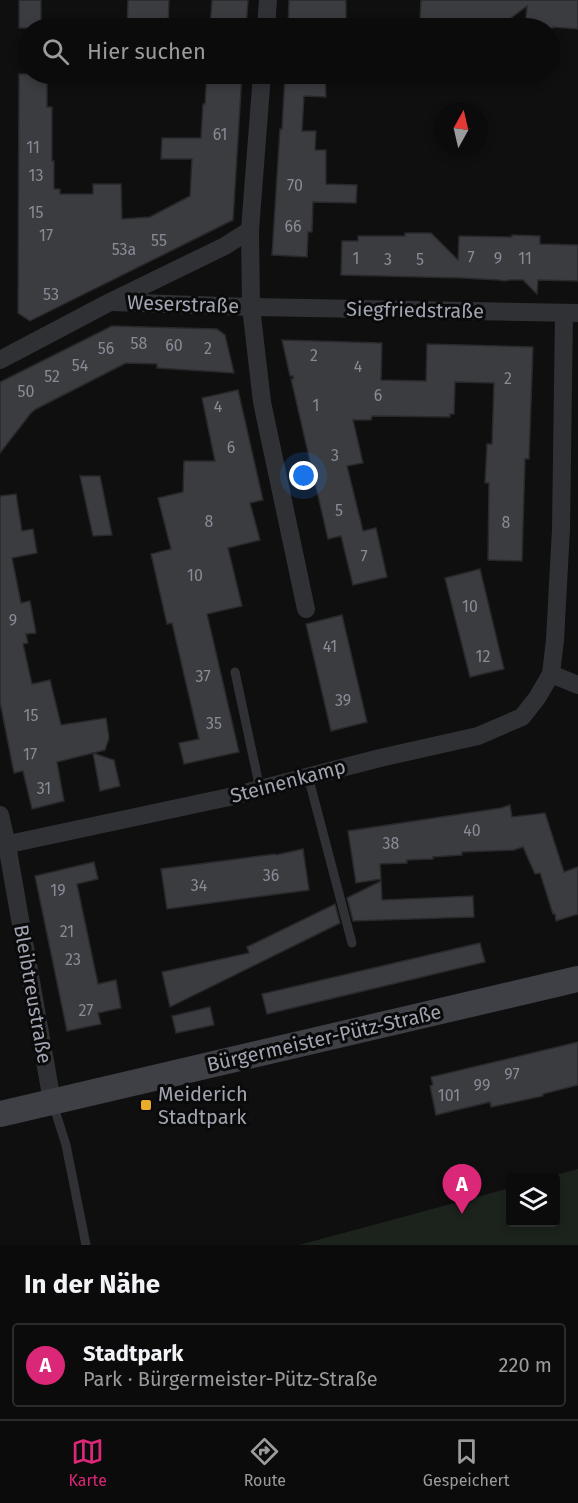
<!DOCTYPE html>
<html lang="de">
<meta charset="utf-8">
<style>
body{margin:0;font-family:"Fira Sans",sans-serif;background:#141415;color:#f1f3f6}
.controls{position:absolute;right:18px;bottom:18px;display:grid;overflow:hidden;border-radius:6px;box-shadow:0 3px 9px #0003}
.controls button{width:54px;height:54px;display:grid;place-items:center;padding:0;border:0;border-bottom:2px solid #2b2b2d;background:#0b0b0c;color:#f1f3f6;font:30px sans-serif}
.compass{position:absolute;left:434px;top:102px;width:54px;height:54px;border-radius:50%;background:#0b0b0c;box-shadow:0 3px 9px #0003;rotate:8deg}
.you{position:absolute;left:304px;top:476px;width:21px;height:21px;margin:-15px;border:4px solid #fff;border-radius:50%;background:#1a73e8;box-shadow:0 0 0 9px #1a73e833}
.badge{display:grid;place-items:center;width:39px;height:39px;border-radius:50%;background:#db2777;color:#fff;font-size:20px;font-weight:700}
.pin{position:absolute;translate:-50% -50px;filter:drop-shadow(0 2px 3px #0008)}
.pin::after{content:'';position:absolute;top:32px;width:21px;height:18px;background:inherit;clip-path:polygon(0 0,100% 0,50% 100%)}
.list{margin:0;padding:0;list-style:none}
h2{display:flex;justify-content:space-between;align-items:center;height:78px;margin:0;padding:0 24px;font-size:26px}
h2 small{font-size:20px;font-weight:400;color:#9a9b9d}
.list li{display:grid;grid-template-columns:39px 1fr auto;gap:18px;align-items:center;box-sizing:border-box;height:84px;margin:0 12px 12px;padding:0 12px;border:2px solid #2b2b2d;border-radius:6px}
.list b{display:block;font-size:22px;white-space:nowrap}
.list p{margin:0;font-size:20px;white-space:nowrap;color:#9a9b9d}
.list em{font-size:20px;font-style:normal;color:#9a9b9d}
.icon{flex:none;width:33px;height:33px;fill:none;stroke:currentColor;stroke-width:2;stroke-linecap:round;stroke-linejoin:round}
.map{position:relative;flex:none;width:578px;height:1245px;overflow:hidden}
.search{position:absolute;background:#0b0b0c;box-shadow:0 3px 9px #0003;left:18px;right:18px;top:18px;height:66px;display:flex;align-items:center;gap:15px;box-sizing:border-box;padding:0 21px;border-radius:33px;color:#9a9b9d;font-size:22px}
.sheet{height:174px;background:#0b0b0c}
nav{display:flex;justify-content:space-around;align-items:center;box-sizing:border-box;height:84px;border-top:2px solid #2b2b2d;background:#0b0b0c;font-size:16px;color:#9a9b9d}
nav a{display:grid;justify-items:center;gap:3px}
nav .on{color:#db2777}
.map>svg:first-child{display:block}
.green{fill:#1c231c}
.building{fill:#3b3c40;stroke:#29292c;stroke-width:1.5}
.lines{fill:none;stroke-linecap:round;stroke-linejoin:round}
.lane{stroke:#303135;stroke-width:9}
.street{stroke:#303135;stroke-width:18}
.secondary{stroke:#3e4045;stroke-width:26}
.poi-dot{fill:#ecac2b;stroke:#0a0a0b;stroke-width:2}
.labels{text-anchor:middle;stroke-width:6;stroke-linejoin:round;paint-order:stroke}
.number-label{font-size:16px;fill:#878b95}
.street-label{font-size:20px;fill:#a0a5b1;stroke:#0a0a0b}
.poi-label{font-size:20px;fill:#a0a5b1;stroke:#0a0a0b;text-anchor:start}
</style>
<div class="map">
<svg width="578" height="1245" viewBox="0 0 578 1245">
<rect width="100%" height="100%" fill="#0f0f10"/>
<path class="green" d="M578,1169V1245H299L510,1188V1222H556V1178L548,1177Z"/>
<g class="building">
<rect x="19" y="0" width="22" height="28"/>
<path d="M128,0H169L168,28H127Z"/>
<path d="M212,0H248L246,28H210Z"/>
<path d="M289,0H346V28H288Z"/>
<path d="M421,0H578V29L553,27V28H525L527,6L499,27L477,26V28H449V25L420,20Z"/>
<path d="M19,74H47V107H52V161H54V189H60V194H93V184H121L122,219L150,217L190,196L192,159H161L162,138H201L203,104H205L207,74H242L233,220L30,321L18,313Z"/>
<path d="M285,75L325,77L326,97L304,96L302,131H316L315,150H326V184L357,185L356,203L313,202L312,232H308L307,257L272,255L280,129H282Z"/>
<path d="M405,233H431L458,260L459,236L512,237V235L540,236V244L578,245V281L538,280L537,294L523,280H510L504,281L499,280L461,278L341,275L342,241H358V236H405Z"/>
<path d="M112,326L217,329L225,335L234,373L157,368V364L126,363L36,409L31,413L0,453V382Z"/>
<path d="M282,340L382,343L381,380L426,381L427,344L533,347L529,459H525L522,561L488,560L489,483H485L487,444H492L494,383L455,382L454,414H450V417L372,416L371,420H353L363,463L347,466L363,531L376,528L387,577L353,585L341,536L328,539L291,379H293V376H290Z"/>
<path d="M238,390L263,500L250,503L260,540L228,548L242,606L207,614L239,752L184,764L179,743L199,739L172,623L167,624L151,554L171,549L158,498L183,492L184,461H215L202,398Z"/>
<path d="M80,476H100L112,535L93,536Z"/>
<path d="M16,494L22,531L33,529L37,553L12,558L21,603L30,601L36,633L26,634L28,643L23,644L32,684L50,680L61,725L106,718L109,738L105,750L93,753L114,760L120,786L100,791L93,753L57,762L64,801L32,809L23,771L14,773L0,702V496Z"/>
<path d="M480,569L504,669L470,677L445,578Z"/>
<path d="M342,615L367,722L331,731L306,624Z"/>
<path d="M510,805L512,817L545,813L564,872L578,867V914L556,921L555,914H553L540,873L535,874L523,847L514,850L462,852V855L433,857V859L407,860V863L380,864L381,879L356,883L348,831L501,808Z"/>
<path d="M303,849L309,890L167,909L161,869L275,854L276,855Z"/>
<path d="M94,862L98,879L77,884L82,908L98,984L116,980L121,1008L98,1013L101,1024L67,1031L35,876Z"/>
<path d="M381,881L382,900L473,896L474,917L353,921L347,898Z"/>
<path d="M335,904L340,923L170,1007L162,972L249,953L247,947Z"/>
<path d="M480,943L485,962L267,1014L262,994Z"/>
<path d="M210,1007L214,1025L176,1033L172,1016Z"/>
<path d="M578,1042V1085L543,1094V1096L491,1107L490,1102L436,1115L430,1086L433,1085L431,1077Z"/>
</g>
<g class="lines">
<g class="lane">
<path d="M235,672L260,789"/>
<path d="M308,776L352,943"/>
<path d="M53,1104L66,1145L86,1245"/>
</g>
<g class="street">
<path d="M266,28L268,0"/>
<path d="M112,302L251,307L250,230"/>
<path d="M564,313L561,529L555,640L551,674L578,685"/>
<path d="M0,360L110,302L225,246L250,230L262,74"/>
<path d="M306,609L262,402L251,307L578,313"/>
<path d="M0,815L7,845L52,1101"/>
<path d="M0,846L229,797L380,758L478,736L522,717L537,698L551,674"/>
</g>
<path class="secondary" d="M0,1114L578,979"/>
</g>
<rect class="poi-dot" x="140" y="1099" width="12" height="12" rx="3"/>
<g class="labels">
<g class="number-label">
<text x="220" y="140">61</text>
<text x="33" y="153">11</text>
<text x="36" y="181">13</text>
<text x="295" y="191">70</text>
<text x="36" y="218">15</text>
<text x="293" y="232">66</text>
<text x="46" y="241">17</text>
<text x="159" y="246">55</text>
<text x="124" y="255">53a</text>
<text x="471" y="263">7</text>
<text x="356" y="264">1</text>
<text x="498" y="264">9</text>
<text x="525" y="264">11</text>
<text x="388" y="265">3</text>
<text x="420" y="265">5</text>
<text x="51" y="300">53</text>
<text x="139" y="349">58</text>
<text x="174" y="351">60</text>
<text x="106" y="354">56</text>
<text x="208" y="354">2</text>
<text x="314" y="361">2</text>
<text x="80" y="371">54</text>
<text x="358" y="372">4</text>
<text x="52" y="382">52</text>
<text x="508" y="384">2</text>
<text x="26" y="397">50</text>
<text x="378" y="401">6</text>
<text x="316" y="411">1</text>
<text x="218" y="412">4</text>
<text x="231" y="453">6</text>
<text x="335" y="461">3</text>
<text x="339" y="516">5</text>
<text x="209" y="527">8</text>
<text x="506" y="528">8</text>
<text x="364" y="562">7</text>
<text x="195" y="581">10</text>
<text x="470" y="612">10</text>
<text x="13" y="626">9</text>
<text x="330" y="652">41</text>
<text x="483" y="662">12</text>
<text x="203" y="682">37</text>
<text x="343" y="706">39</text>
<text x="31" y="721">15</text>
<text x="214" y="729">35</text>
<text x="30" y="760">17</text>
<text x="44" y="794">31</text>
<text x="472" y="836">40</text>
<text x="391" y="849">38</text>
<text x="271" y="881">36</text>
<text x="199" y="891">34</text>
<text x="58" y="896">19</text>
<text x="67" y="937">21</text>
<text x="73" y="965">23</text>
<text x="86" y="1016">27</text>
<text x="512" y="1080">97</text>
<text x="482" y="1091">99</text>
<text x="449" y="1101">101</text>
</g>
<g class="street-label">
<text transform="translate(183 304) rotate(2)" y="7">Weserstraße</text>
<text transform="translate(415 310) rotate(1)" y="7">Siegfriedstraße</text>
<text transform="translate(288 781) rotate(-15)" y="7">Steinenkamp</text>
<text transform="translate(33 994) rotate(80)" y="7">Bleibtreustraße</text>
<text transform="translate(324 1038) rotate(-13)" y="7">Bürgermeister-Pütz-Straße</text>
</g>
<g class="poi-label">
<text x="158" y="1101">Meiderich<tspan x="158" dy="23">Stadtpark</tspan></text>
</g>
</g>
</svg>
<div class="controls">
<button><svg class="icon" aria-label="layers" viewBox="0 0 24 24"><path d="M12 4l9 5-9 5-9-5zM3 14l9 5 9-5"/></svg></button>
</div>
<svg class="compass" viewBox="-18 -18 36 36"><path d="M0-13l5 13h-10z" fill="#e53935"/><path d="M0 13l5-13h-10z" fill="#9a9b9d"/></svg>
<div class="you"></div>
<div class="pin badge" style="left:462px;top:1214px">A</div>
<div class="search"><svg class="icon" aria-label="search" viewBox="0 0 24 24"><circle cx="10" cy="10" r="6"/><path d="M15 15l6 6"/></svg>Hier suchen</div>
</div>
<section class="sheet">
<h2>In der Nähe<small></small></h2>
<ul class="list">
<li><span class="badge">A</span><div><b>Stadtpark</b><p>Park · Bürgermeister-Pütz-Straße</p></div><em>220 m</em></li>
</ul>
</section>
<nav>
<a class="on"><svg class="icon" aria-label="map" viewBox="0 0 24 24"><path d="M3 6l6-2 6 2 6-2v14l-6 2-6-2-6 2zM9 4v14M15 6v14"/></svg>Karte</a>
<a><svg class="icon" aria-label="directions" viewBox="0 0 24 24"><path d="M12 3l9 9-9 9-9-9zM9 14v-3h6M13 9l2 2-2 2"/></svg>Route</a>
<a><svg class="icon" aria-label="saved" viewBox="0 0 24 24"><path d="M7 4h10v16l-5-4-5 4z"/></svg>Gespeichert</a>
</nav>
